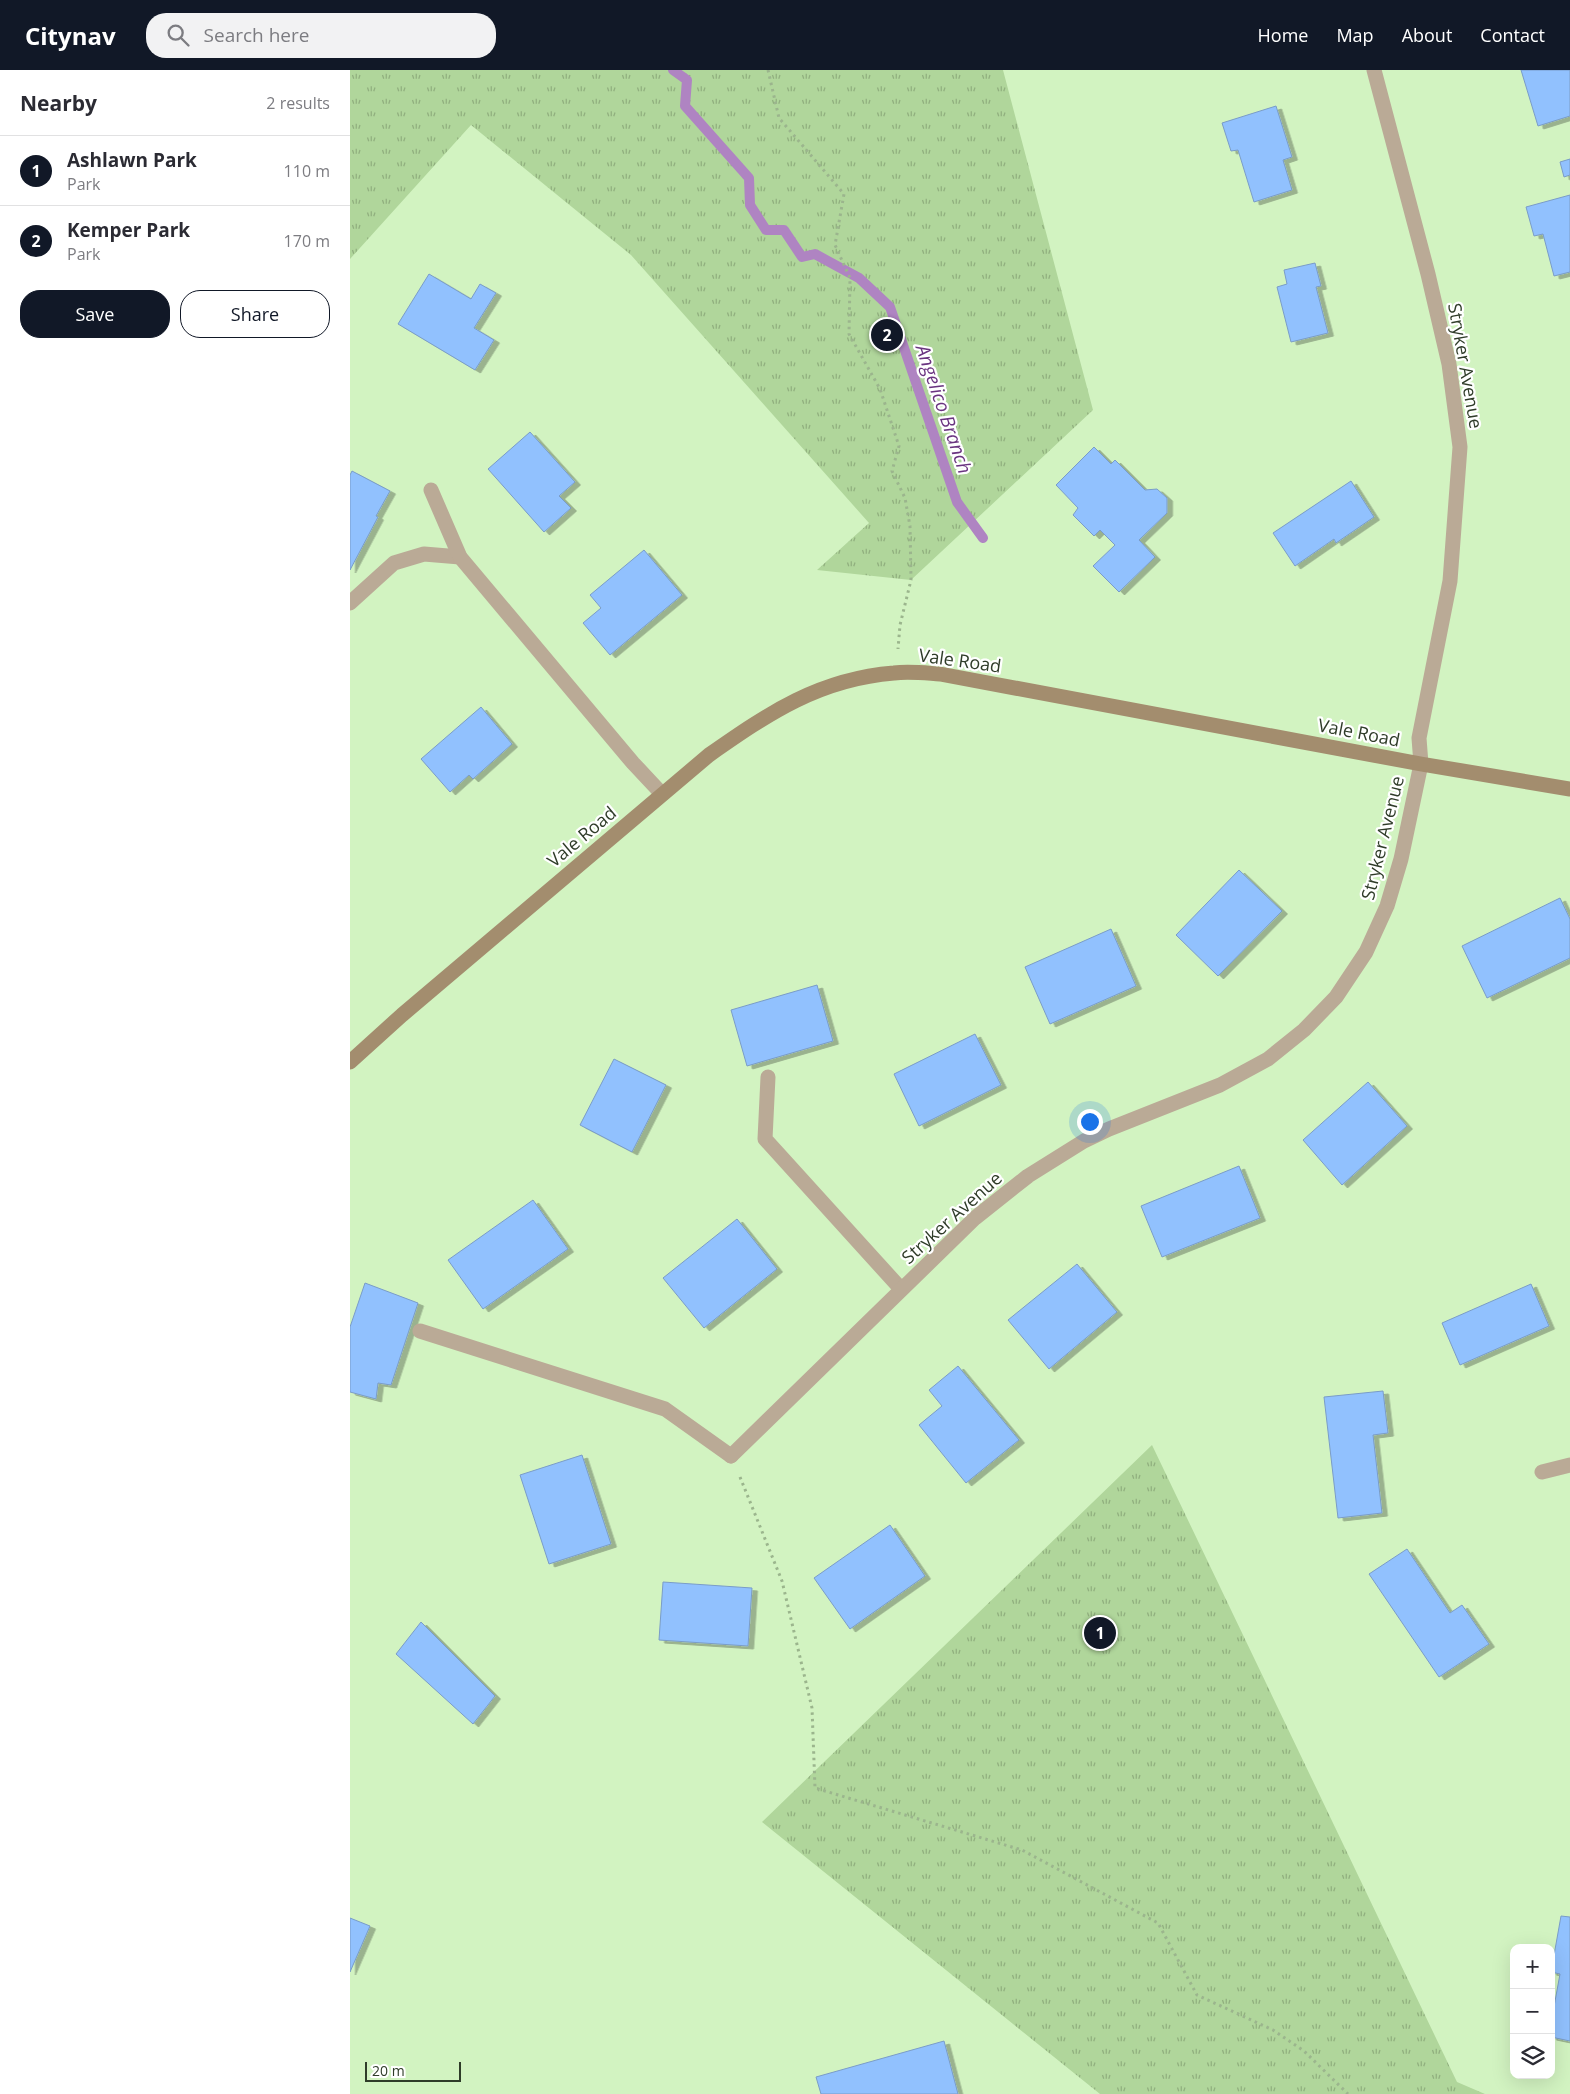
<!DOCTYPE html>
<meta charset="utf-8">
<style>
body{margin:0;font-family:"Open Sans",sans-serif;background:#f2f2f3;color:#2b2b33}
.controls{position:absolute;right:15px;bottom:15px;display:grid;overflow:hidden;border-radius:10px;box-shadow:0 5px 20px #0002}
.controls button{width:45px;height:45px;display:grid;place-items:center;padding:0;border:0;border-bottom:1px solid #e1e1e2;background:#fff;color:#2b2b33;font:25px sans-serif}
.scale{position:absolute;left:15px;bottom:12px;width:96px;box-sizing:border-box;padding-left:5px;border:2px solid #2f3c29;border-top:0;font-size:14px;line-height:18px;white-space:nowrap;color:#2f3c29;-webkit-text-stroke:4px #fff;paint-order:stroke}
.you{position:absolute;left:739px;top:1051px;width:18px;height:18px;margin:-12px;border:4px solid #fff;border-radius:50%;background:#1a73e8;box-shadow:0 0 0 8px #1a73e833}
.badge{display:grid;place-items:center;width:32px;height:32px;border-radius:50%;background:#111827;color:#fff;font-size:16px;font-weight:700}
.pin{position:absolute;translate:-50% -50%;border:2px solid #fff;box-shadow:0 1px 5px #0006}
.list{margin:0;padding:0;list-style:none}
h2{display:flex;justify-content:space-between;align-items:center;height:65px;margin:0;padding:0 20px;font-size:21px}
h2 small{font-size:16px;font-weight:400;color:#7c7c81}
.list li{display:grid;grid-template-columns:32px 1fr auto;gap:15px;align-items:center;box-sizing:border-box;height:70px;padding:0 20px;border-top:1px solid #e1e1e2}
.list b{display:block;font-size:19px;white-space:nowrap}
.list p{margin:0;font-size:16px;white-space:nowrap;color:#7c7c81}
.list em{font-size:16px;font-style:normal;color:#7c7c81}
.actions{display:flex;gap:10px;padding:15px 20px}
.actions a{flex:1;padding:11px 0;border:1px solid #111827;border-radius:20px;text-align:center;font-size:18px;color:#111827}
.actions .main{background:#111827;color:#fff}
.icon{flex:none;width:28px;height:28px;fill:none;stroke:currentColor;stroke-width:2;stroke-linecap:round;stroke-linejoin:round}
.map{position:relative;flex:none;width:1220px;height:2024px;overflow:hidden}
header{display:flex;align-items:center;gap:30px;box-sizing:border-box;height:70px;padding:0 25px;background:#111827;color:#fff}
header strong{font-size:24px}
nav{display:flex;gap:28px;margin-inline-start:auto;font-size:18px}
.search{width:350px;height:45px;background:#f2f2f3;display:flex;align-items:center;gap:12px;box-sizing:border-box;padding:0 18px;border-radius:20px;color:#7c7c81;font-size:19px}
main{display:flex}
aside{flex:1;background:#fff}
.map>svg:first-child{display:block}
.grass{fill:url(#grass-tufts)}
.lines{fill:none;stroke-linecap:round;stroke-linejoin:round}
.stream{stroke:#af84c2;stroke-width:10}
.building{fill:#91c1fe;stroke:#7a9cc7;filter:url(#shadow)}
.path{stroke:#9bb58d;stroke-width:3;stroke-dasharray:2.5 4;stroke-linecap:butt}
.lane{stroke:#baaa96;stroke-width:15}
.street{stroke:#baaa96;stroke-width:15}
.secondary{stroke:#a38d6e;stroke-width:15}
.labels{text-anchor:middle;stroke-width:4.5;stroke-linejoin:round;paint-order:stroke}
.street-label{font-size:18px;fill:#2f3c29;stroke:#fff}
.water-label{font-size:19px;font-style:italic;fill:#6a3480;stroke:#fff}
</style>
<header>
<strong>Citynav</strong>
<div class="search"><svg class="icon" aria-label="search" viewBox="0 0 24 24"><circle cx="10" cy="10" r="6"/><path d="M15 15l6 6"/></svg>Search here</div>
<nav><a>Home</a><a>Map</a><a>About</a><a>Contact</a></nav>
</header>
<main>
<aside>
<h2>Nearby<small>2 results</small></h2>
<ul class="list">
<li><span class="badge">1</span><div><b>Ashlawn Park</b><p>Park</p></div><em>110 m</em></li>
<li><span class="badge">2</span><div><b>Kemper Park</b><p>Park</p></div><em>170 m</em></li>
</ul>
<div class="actions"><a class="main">Save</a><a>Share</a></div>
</aside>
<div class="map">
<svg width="1220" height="2024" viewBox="0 0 1220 2024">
<defs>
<pattern id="grass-tufts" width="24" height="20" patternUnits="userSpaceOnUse" patternTransform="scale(1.25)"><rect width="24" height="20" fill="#b0d69b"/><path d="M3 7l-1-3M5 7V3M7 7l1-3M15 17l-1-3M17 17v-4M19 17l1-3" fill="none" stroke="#90af7e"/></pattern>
<filter id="shadow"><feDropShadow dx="5.5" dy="3" stdDeviation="0" flood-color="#0004"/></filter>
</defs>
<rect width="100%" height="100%" fill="#d2f3c1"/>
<g class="grass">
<path d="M0,0H653L743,340L561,510L467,500L519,453L281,185L121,55L0,189Z"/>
<path d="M802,1375L1107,2012L1135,2024H750L412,1752Z"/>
</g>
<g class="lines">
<path class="stream" d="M323,0L337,10L335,36L399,108L400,135L416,160H434L452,187L465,184L509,208L540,237L607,432L633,468"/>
</g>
<g class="building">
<path d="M1171,0H1220V46L1188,56Z"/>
<path d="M926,36L942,87L933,90L942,120L904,132L888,80L881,81L872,53Z"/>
<path d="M1220,89V105L1214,107L1210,92Z"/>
<path d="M1220,125V202L1204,206L1193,164L1184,166L1176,137Z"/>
<path d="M965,193L971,216L966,217L978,263L941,272L927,217L937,214L934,200Z"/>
<path d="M79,204L121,229L130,214L146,223L124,258L144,270L125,300L48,254Z"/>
<path d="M180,362L225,412L209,426L221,438L194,462L138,399Z"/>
<path d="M744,377L761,394L765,390L795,420L807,419L817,428V443L789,470L805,487L769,522L743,496L765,475L750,460L744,466L723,445L728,438L706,415Z"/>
<path d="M2,401L40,421L26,446L28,447L0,500V405Z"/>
<path d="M1001,411L1024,447L986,473L984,469L945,496L923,463Z"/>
<path d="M294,480L332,525L260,585L233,553L251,538L240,525Z"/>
<path d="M131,637L162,674L123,709L119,705L100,722L71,689Z"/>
<path d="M889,800L932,841L868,906L826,865Z"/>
<path d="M1210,828L1220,849V888L1137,928L1112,876Z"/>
<path d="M761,859L786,916L700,954L675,897Z"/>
<path d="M467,915L483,971L397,996L381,940Z"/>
<path d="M625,964L651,1015L569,1056L544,1004Z"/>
<path d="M264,989L316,1015L282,1082L230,1055Z"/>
<path d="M1018,1012L1057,1056L992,1115L953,1070Z"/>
<path d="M889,1096L910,1148L812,1187L791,1136Z"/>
<path d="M183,1130L218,1179L133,1239L98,1190Z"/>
<path d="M387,1149L427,1199L354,1258L313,1208Z"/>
<path d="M727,1194L767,1242L699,1299L658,1250Z"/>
<path d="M15,1213L68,1233L41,1315L28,1313L26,1329L0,1322V1257Z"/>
<path d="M1181,1214L1199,1256L1110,1295L1092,1253Z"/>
<path d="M608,1296L669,1370L616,1413L569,1355L592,1336L579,1320Z"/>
<path d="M1033,1321L1038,1363L1023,1365L1032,1443L988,1448L974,1327Z"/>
<path d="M232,1385L261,1474L199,1494L170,1405Z"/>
<path d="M540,1455L575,1506L500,1559L464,1508Z"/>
<path d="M1057,1479L1100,1543L1112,1535L1139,1574L1089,1607L1019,1504Z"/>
<path d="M313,1512L402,1518L398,1576L309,1570Z"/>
<path d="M71,1552L145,1626L123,1654L46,1584Z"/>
<path d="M1211,1846L1220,1847V1971L1201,1967V1953L1210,1904L1201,1902Z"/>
<path d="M0,1848L20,1856L0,1902Z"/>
<path d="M594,1971L608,2024H471L466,2007Z"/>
</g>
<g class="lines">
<g class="path">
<path d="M418,0L429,48L494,124L485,175L500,208L499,264L530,319L549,376L542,401L555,428L560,456L561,510L550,555L548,579"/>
<path d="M390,1407L432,1511L462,1638L465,1718L672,1780L808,1853L847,1925L923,1960L954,1981L998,2024"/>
</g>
<g class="lane">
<path d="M0,533L44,493L74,484L110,487"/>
<path d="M418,1007L415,1069L551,1219"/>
<path d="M70,1261L315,1339L381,1386"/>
</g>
<g class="street">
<path d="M81,420L110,487L283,693L312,724"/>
<path d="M381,1386L625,1148L678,1106L734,1071L759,1059L870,1015L918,989L954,960L986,927L1016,882L1037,836L1051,789L1071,694L1069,668L1100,511L1110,377L1099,294L1078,204L1024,0"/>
<path d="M1192,1402L1220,1395"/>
</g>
<path class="secondary" d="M0,992L52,945L359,685C419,643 469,609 544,603C559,601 575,603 590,604L1071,694L1220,719"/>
</g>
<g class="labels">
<g class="street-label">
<text transform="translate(1115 296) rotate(80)" y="6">Stryker Avenue</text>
<text transform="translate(610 591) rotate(8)" y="6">Vale Road</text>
<text transform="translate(1009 663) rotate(11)" y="6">Vale Road</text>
<text transform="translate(232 767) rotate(-40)" y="6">Vale Road</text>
<text transform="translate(1033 768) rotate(-76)" y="6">Stryker Avenue</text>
<text transform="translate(602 1148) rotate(-42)" y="6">Stryker Avenue</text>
</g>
<g class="water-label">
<text transform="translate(594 339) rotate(71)" y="7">Angelico Branch</text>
</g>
</g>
</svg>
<div class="controls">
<button>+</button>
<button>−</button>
<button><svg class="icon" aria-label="layers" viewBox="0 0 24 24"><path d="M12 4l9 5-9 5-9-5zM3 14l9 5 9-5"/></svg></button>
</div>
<div class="scale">20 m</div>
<div class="you"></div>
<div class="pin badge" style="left:750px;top:1563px">1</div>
<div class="pin badge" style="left:537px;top:265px">2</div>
</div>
</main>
